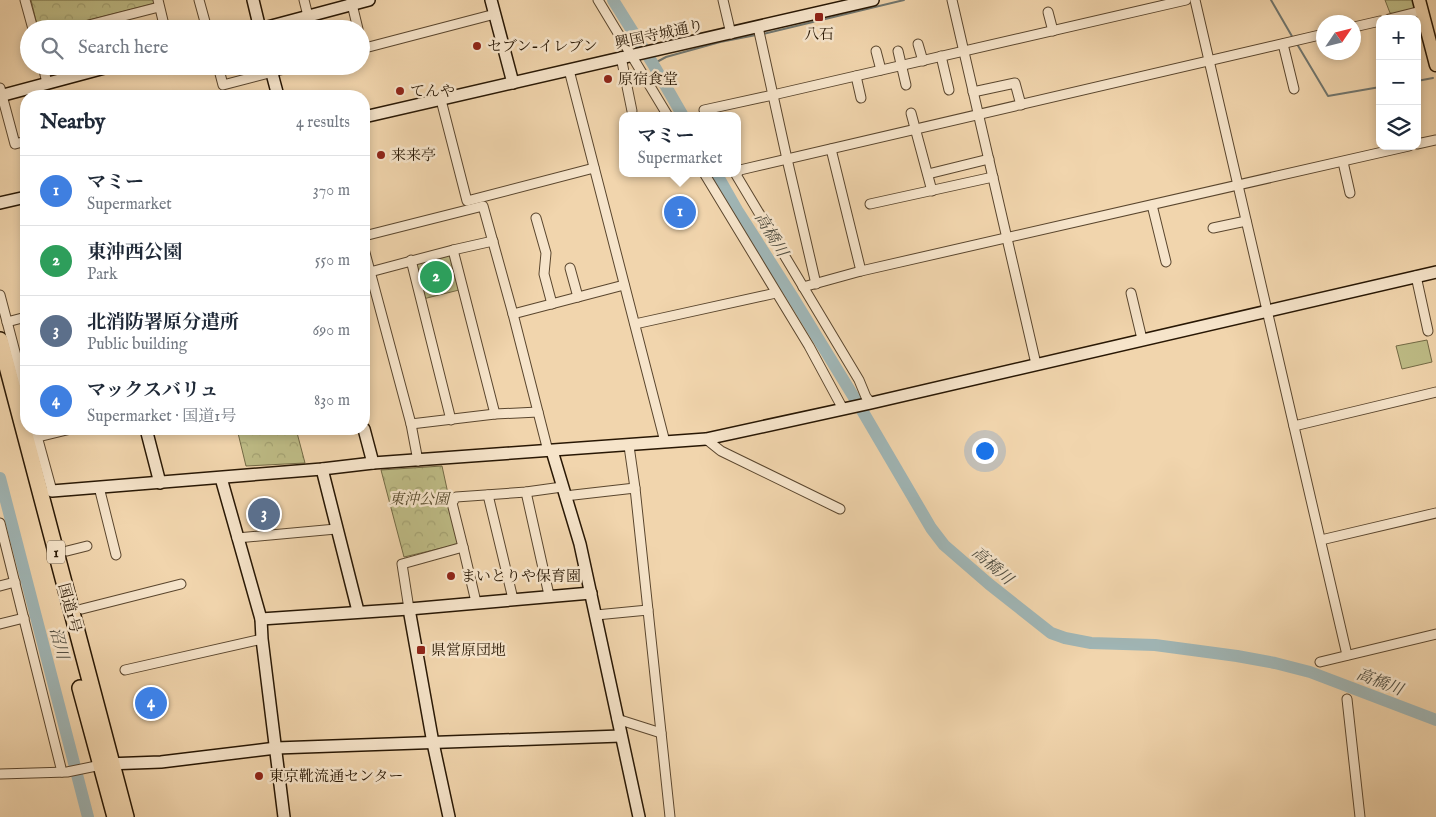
<!DOCTYPE html>
<meta charset="utf-8">
<style>
body{margin:0;font-family:"IM FELL English","Noto Serif JP",serif;background:#f6f6f7;color:#1f2937}
.controls{position:absolute;right:15px;top:15px;display:grid;overflow:hidden;border-radius:10px;box-shadow:0 2px 8px #0003}
.controls button{width:45px;height:45px;display:grid;place-items:center;padding:0;border:0;border-bottom:1px solid #e0e1e3;background:#fff;color:#1f2937;font:25px sans-serif}
.compass{position:absolute;left:1316px;top:15px;width:45px;height:45px;border-radius:50%;background:#fff;box-shadow:0 2px 8px #0003;rotate:55deg}
.you{position:absolute;left:984px;top:450px;width:18px;height:18px;margin:-12px;border:4px solid #fff;border-radius:50%;background:#1a73e8;box-shadow:0 0 0 8px #1a73e833}
.badge{display:grid;place-items:center;width:32px;height:32px;border-radius:50%;background:#0b8043;color:#fff;font-size:16px;font-weight:700}
.pin{position:absolute;translate:-50% -50%;border:2px solid #fff;box-shadow:0 1px 5px #0006}
.popup{position:absolute;left:619px;top:112px;width:122px;height:65px;box-sizing:border-box;display:grid;place-content:center;border-radius:10px;background:#fff;filter:drop-shadow(0 1px 4px #0005);font-size:16px;white-space:nowrap;color:#747a83}
.popup b{font-size:19px;color:#1f2937}
.popup::after{content:'';position:absolute;left:50%;top:100%;margin-left:-10px;border:10px solid transparent;border-top-color:#fff}
.list{margin:0;padding:0;list-style:none}
h2{display:flex;justify-content:space-between;align-items:center;height:65px;margin:0;padding:0 20px;font-size:21px}
h2 small{font-size:16px;font-weight:400;color:#747a83}
.list li{display:grid;grid-template-columns:32px 1fr auto;gap:15px;align-items:center;box-sizing:border-box;height:70px;padding:0 20px;border-top:1px solid #e0e1e3}
.list b{display:block;font-size:19px;white-space:nowrap}
.list p{margin:0;font-size:16px;white-space:nowrap;color:#747a83}
.list em{font-size:16px;font-style:normal;color:#747a83}
.icon{flex:none;width:28px;height:28px;fill:none;stroke:currentColor;stroke-width:2;stroke-linecap:round;stroke-linejoin:round}
.map{position:relative;flex:none;width:1436px;height:817px;overflow:hidden}
.search{position:absolute;background:#fff;box-shadow:0 2px 8px #0003;left:20px;top:20px;width:350px;height:55px;display:flex;align-items:center;gap:12px;box-sizing:border-box;padding:0 18px;border-radius:28px;color:#747a83;font-size:19px}
.panel{position:absolute;background:#fff;box-shadow:0 2px 8px #0003;left:20px;top:90px;width:350px;height:345px;border-radius:20px}
.map>svg:first-child{display:block}
.green{fill:#bebc86;stroke:#736a45}
.park{fill:url(#park-crowns);stroke:#736a45}
.lines{fill:none;stroke-linecap:round;stroke-linejoin:round}
.stream{stroke:#70766f;stroke-width:2}
.river{stroke:#a0b6b6;stroke-width:12}
.street-casing{stroke:#5a462e;stroke-width:11}
.secondary-casing{stroke:#281704;stroke-width:14}
.primary-casing{stroke:#281704;stroke-width:15}
.highway-casing{stroke:#281704;stroke-width:18}
.street{stroke:#f6e4ca;stroke-width:9}
.secondary{stroke:#f6e4ca;stroke-width:11}
.primary{stroke:#f1d5ad;stroke-width:12}
.highway{stroke:#f1d5ad;stroke-width:15}
.poi-dot{fill:#8f2418;stroke:#f6e4ca;stroke-width:2}
.labels{text-anchor:middle;stroke-width:5;stroke-linejoin:round;paint-order:stroke}
.shield{fill:#f6e4ca;stroke:#66543f;stroke-width:1}
.shield-label{font-size:14px;font-weight:bold;fill:#281704}
.street-label{font-size:15px;fill:#281704;stroke:#f6e4ca}
.poi-label{font-size:15px;fill:#281704;stroke:#f6e4ca;text-anchor:start}
.park-label{font-size:15px;font-style:italic;fill:#55492b;stroke:#f6e4ca}
.water-label{font-size:16px;font-style:italic;fill:#524f42;stroke:#f6e4ca}
</style>
<div class="map">
<svg width="1436" height="817" viewBox="0 0 1436 817">
<defs>
<pattern id="park-crowns" width="20" height="18" patternUnits="userSpaceOnUse" patternTransform="scale(1.25)"><rect width="20" height="18" fill="#bebc86"/><path d="M2 6a3 3 0 1 1 6 0M12 15a3 3 0 1 1 6 0" fill="none" stroke="#a3a172"/></pattern>
</defs>
<rect width="100%" height="100%" fill="#f1d5ad"/>
<filter id="stains"><feTurbulence type="fractalNoise" baseFrequency=".004" numOctaves="4"/><feColorMatrix values="0 0 0 0 .2 0 0 0 0 .09 0 0 0 0 .02 0 0 0 .5 -.17"/></filter>
<radialGradient id="worn" r=".72"><stop offset=".6" stop-color="#630" stop-opacity="0"/><stop offset="1" stop-color="#630" stop-opacity=".3"/></radialGradient>
<g class="green">
<path d="M1385,0H1415V7C1408,11 1398,15 1390,13Z"/>
<path d="M1427,340L1432,362L1402,369L1396,346Z"/>
</g>
<g class="park">
<path d="M31,0H155V1L152,4L54,29H38Z"/>
<path d="M445,253L450,256L459,290L423,299L414,264Z"/>
<path d="M237,429H296L305,463L246,466Z"/>
<path d="M442,466L459,544L404,557L381,470Z"/>
</g>
<g class="lines">
<g class="stream">
<path d="M1271,0L1293,38"/>
<path d="M763,34L904,0"/>
<path d="M1297,44L1328,96L1380,87"/>
<path d="M653,64L666,57L720,42L756,35"/>
<path d="M1417,81L1433,78"/>
</g>
<g class="river">
<path d="M613,0L653,64L683,116"/>
<path d="M716,173L737,210L792,296L863,412L931,528L944,545L989,584L1051,633L1065,638L1091,643L1155,645L1237,656L1275,663L1310,672L1436,720"/>
<path d="M0,478L88,817"/>
</g>
<defs>
<g id="street">
<path d="M25,0L33,29"/>
<path d="M158,0L165,29"/>
<path d="M199,0L207,29"/>
<path d="M304,0L308,16"/>
<path d="M351,0L358,29"/>
<path d="M598,0L668,116"/>
<path d="M723,0L731,34"/>
<path d="M952,0L1036,364"/>
<path d="M1195,0L1347,655"/>
<path d="M1048,12L1053,31"/>
<path d="M1389,19L1421,11"/>
<path d="M758,27L787,159L816,284"/>
<path d="M1354,27L1380,21"/>
<path d="M73,29L159,7"/>
<path d="M918,44L923,61"/>
<path d="M1283,44L1294,89"/>
<path d="M361,49L495,14"/>
<path d="M876,51L881,70"/>
<path d="M898,51L906,85"/>
<path d="M941,56L949,90"/>
<path d="M621,57L632,111"/>
<path d="M43,66L47,83"/>
<path d="M218,66L223,85L296,66"/>
<path d="M569,70L665,442"/>
<path d="M856,76L861,98"/>
<path d="M0,88L15,144L26,141"/>
<path d="M973,92L1015,83L1021,105"/>
<path d="M441,100L467,201L594,168"/>
<path d="M704,110L773,95L1186,0"/>
<path d="M911,113L932,191"/>
<path d="M1417,144L1436,140"/>
<path d="M831,149L861,271"/>
<path d="M1343,162L1350,193"/>
<path d="M738,172L740,170L1324,34"/>
<path d="M704,173L809,346L843,409"/>
<path d="M735,173L859,380L866,397L871,403"/>
<path d="M928,174L989,159"/>
<path d="M870,204L993,177"/>
<path d="M1152,205L1166,262"/>
<path d="M536,218L546,253L544,274L552,304"/>
<path d="M1213,228L1246,221"/>
<path d="M364,236L483,206L513,314L548,451"/>
<path d="M364,249L411,424L495,414L538,412"/>
<path d="M453,250L495,414"/>
<path d="M411,260L451,420"/>
<path d="M570,268L578,297"/>
<path d="M370,272L453,250L493,241"/>
<path d="M1416,276L1428,331"/>
<path d="M803,287L861,271L1409,146"/>
<path d="M1131,293L1142,339"/>
<path d="M0,295L26,394"/>
<path d="M513,314L624,285"/>
<path d="M7,322L26,317"/>
<path d="M635,324L776,293"/>
<path d="M411,424L418,461"/>
<path d="M1294,426L1436,392"/>
<path d="M35,429L52,491"/>
<path d="M38,437L71,429"/>
<path d="M706,439L721,451L840,509"/>
<path d="M629,446L635,488L670,817"/>
<path d="M99,487L116,555"/>
<path d="M526,492L549,595"/>
<path d="M488,495L513,599"/>
<path d="M565,496L635,488"/>
<path d="M0,523L62,772"/>
<path d="M237,538L336,529"/>
<path d="M1321,540L1436,513"/>
<path d="M463,547L476,602"/>
<path d="M67,551L87,546"/>
<path d="M0,586L15,582"/>
<path d="M82,609L181,584"/>
<path d="M409,609L402,564L463,547L452,503L456,497L526,492L562,487"/>
<path d="M596,615L648,610"/>
<path d="M0,624L24,618"/>
<path d="M1320,662L1436,634"/>
<path d="M125,670L262,639"/>
<path d="M1347,699L1360,817"/>
<path d="M617,719L661,733"/>
<path d="M0,774L67,772L101,765"/>
</g>
<g id="secondary">
<path d="M253,0L260,29"/>
<path d="M491,0L513,83"/>
<path d="M260,29L369,0"/>
<path d="M270,66L278,96"/>
<path d="M0,96L112,66"/>
<path d="M364,117L873,0"/>
<path d="M0,203L26,197"/>
<path d="M146,429L160,483"/>
<path d="M364,429L373,463"/>
<path d="M552,451L580,544L639,817"/>
<path d="M322,469L358,611"/>
<path d="M221,478L261,619L262,639L284,817"/>
<path d="M52,491L322,469L373,463L706,439L871,403L1436,272"/>
<path d="M409,609L433,743L449,817"/>
<path d="M261,619L409,609L591,593"/>
<path d="M106,764L161,762L276,748L621,736"/>
</g>
<path id="primary" d="M1419,0L1436,65"/>
<g id="highway">
<path d="M0,340L126,817"/>
<path d="M80,688L115,817"/>
</g>
</defs>
<use href="#street" class="street-casing"/>
<use href="#secondary" class="secondary-casing"/>
<use href="#primary" class="primary-casing"/>
<use href="#highway" class="highway-casing"/>
<use href="#street" class="street"/>
<use href="#secondary" class="secondary"/>
<use href="#primary" class="primary"/>
<use href="#highway" class="highway"/>
</g>
<g class="poi-dot">
<rect x="814" y="12" width="10" height="10" rx="2.5"/>
<circle cx="477" cy="46" r="5"/>
<circle cx="608" cy="79" r="5"/>
<circle cx="400" cy="91" r="5"/>
<circle cx="381" cy="155" r="5"/>
<circle cx="451" cy="576" r="5"/>
<rect x="416" y="645" width="10" height="10" rx="2.5"/>
<circle cx="259" cy="776" r="5"/>
</g>
<g class="labels">
<rect class="shield" x="47" y="540.5" width="18" height="23" rx="4"/>
<g class="shield-label">
<text x="56" y="557">1</text>
</g>
<g class="street-label">
<text transform="translate(659 34) rotate(-12)" y="5">興国寺城通り</text>
<text transform="translate(70 608) rotate(75)" y="5">国道1号</text>
</g>
<g class="poi-label">
<text x="819" y="39" text-anchor="middle">八石</text>
<text x="487" y="51">セブン-イレブン</text>
<text x="618" y="84">原宿食堂</text>
<text x="410" y="96">てんや</text>
<text x="391" y="160">来来亭</text>
<text x="461" y="581">まいとりや保育園</text>
<text x="431" y="655">県営原団地</text>
<text x="269" y="781">東京靴流通センター</text>
</g>
<g class="park-label">
<text x="419" y="504">東沖公園</text>
</g>
<g class="water-label">
<text transform="translate(772 234) rotate(59)" y="6">高橋川</text>
<text transform="translate(993 565) rotate(41)" y="6">高橋川</text>
<text transform="translate(60 643) rotate(76)" y="6">沼川</text>
<text transform="translate(1380 681) rotate(21)" y="6">高橋川</text>
</g>
</g>
<rect width="100%" height="100%" filter="url(#stains)"/>
<rect width="100%" height="100%" fill="url(#worn)"/>
</svg>
<div class="controls">
<button>+</button>
<button>−</button>
<button><svg class="icon" aria-label="layers" viewBox="0 0 24 24"><path d="M12 4l9 5-9 5-9-5zM3 14l9 5 9-5"/></svg></button>
</div>
<svg class="compass" viewBox="-18 -18 36 36"><path d="M0-13l5 13h-10z" fill="#e53935"/><path d="M0 13l5-13h-10z" fill="#747a83"/></svg>
<div class="you"></div>
<div class="pin badge" style="left:680px;top:212px;background:#3f7fe0">1</div>
<div class="popup"><b>マミー</b>Supermarket</div>
<div class="pin badge" style="left:436px;top:277px;background:#2e9e5b">2</div>
<div class="pin badge" style="left:264px;top:514px;background:#5c6f8a">3</div>
<div class="pin badge" style="left:151px;top:703px;background:#3f7fe0">4</div>
<div class="search"><svg class="icon" aria-label="search" viewBox="0 0 24 24"><circle cx="10" cy="10" r="6"/><path d="M15 15l6 6"/></svg>Search here</div>
<section class="panel">
<h2>Nearby<small>4 results</small></h2>
<ul class="list">
<li><span class="badge" style="background:#3f7fe0">1</span><div><b>マミー</b><p>Supermarket</p></div><em>370 m</em></li>
<li><span class="badge" style="background:#2e9e5b">2</span><div><b>東沖西公園</b><p>Park</p></div><em>550 m</em></li>
<li><span class="badge" style="background:#5c6f8a">3</span><div><b>北消防署原分遣所</b><p>Public building</p></div><em>690 m</em></li>
<li><span class="badge" style="background:#3f7fe0">4</span><div><b>マックスバリュ</b><p>Supermarket · 国道1号</p></div><em>830 m</em></li>
</ul>
</section>
</div>
